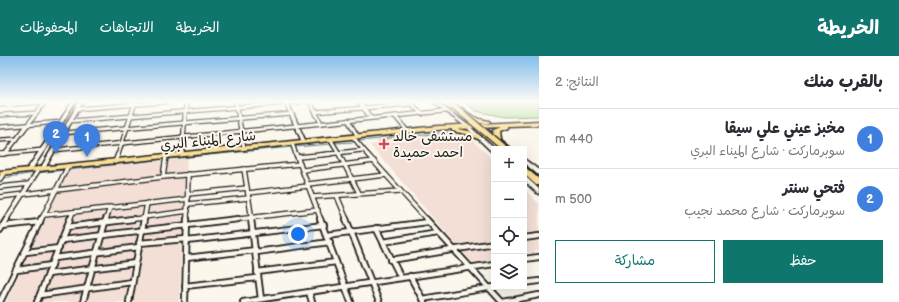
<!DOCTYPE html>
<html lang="ar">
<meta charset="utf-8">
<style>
body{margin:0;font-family:"Balsamiq Sans","Playpen Sans Arabic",sans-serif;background:#f7f7f7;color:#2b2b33;direction:rtl}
.controls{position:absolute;right:12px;bottom:12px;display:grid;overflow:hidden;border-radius:0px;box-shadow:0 4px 16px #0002}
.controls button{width:36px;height:36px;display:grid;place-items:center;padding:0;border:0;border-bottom:1px solid #e1e1e2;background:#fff;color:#2b2b33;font:20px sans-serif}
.you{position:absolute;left:298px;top:178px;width:14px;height:14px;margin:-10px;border:3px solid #fff;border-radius:50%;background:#1a73e8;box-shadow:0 0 0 6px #1a73e833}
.badge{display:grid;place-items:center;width:26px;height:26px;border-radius:50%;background:#0f766e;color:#fff;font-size:13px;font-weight:700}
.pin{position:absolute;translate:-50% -33px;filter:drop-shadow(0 1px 2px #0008)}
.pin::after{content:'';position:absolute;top:21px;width:14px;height:12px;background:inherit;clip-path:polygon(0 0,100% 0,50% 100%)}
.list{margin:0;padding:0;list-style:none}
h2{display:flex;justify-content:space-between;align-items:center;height:52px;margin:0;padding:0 16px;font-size:17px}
h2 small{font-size:13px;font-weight:400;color:#7c7c81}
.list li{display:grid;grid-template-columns:26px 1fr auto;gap:12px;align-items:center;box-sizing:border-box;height:60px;padding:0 16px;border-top:1px solid #e1e1e2}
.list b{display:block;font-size:15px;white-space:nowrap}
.list p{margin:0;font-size:13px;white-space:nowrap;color:#7c7c81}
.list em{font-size:13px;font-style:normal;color:#7c7c81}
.actions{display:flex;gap:8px;padding:12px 16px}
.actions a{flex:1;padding:9px 0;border:1px solid #0f766e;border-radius:0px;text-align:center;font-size:14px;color:#0f766e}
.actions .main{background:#0f766e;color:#fff}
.icon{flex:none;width:22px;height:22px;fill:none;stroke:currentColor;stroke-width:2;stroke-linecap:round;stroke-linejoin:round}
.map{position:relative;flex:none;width:539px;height:246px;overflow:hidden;direction:ltr}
header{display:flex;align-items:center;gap:24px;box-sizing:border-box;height:56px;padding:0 20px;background:#0f766e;color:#fff}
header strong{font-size:19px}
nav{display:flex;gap:22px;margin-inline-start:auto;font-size:14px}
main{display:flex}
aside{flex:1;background:#fff}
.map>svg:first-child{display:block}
.built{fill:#f3dfd5}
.green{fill:#b6e19e;stroke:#697e5d}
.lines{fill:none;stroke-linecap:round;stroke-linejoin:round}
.stream{stroke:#5f8699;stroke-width:1}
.street-far2-casing{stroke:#1c1c1c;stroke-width:5.5}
.street-far1-casing{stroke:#1c1c1c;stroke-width:6}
.street-casing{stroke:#1c1c1c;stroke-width:8}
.secondary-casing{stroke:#1c1c1c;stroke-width:3}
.highway-casing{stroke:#1c1c1c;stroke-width:3}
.street-far2{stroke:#fbf7ec;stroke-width:3}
.street-far1{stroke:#fbf7ec;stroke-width:3.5}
.street{stroke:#fbf7ec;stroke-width:4.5}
.secondary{fill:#fbf7ec;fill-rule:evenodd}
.highway{fill:#fbdf96;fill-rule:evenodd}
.highway-bridge-casing{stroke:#1c1c1c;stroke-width:8;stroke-linecap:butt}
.highway-bridge{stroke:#fbdf96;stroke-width:5.5}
.poi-dot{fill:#d1495b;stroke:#fbf7ec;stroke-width:1.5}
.labels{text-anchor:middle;stroke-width:4;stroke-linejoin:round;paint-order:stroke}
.poi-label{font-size:14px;fill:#1c1c1c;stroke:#fbf7ec;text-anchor:start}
.street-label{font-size:14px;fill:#1c1c1c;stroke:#fbf7ec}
</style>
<header>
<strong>الخريطة</strong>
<nav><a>الخريطة</a><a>الاتجاهات</a><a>المحفوظات</a></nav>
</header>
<main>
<aside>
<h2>بالقرب منك<small>النتائج: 2</small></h2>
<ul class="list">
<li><span class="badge" style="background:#3f7fe0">1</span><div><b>مخبز عيني علي سيقا</b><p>سوبرماركت · شارع الميناء البري</p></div><em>440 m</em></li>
<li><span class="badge" style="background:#3f7fe0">2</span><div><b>فتحي سنتر</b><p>سوبرماركت · شارع محمد نجيب</p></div><em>500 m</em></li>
</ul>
<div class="actions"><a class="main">حفظ</a><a>مشاركة</a></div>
</aside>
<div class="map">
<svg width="539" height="246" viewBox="0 0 539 246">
<rect width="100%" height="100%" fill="#fbf7ec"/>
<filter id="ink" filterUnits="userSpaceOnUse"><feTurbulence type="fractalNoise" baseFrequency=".025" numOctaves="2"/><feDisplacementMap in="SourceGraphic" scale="8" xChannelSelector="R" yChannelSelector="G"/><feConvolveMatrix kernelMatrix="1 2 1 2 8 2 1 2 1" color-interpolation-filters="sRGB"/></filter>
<g filter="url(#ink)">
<g class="built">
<path d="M465,77L494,105V203L472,207L370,89L378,88L376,85L388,83L390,86Z"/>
<path d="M187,102L179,246H6L69,113Z"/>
<path d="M524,133L539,148V195L524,198Z"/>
</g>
<path class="green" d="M464,46H539V60L504,61L476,55Z"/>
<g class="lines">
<g class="stream">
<path d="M359,85L455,76"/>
<path d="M335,87L355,86"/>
<path d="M295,91L332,88"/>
<path d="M168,103L292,91"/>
<path d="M68,114L164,103"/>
<path d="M38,117L65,114"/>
<path d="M3,122L35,117"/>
</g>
<defs>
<g id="street-far2">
<path d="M236,46L244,92"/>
<path d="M310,46L321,67"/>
<path d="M359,46L371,62"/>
<path d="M410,46L422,58"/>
<path d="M0,49L45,46"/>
<path d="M76,53L165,46"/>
<path d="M315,56L411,48"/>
<path d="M0,59L37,57"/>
<path d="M395,60L408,76"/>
<path d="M348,64L358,81"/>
<path d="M70,65L300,46"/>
<path d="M0,71L61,66"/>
<path d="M63,77L292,58"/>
<path d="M353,81L368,99"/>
<path d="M0,84L17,83"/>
<path d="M331,84L340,99"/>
<path d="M292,87L296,99"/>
<path d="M54,94L445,55"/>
<path d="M6,97L45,46"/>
<path d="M0,98L43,94"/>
<path d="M118,99L135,47"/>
<path d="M182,99L186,46"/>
<path d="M320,99L363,94"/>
</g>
<g id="street-far1">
<path d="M0,98H4"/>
<path d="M296,98L321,164"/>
<path d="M339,98L359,137"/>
<path d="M367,98L427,164"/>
<path d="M298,101L330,98"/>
<path d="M115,106L118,98"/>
<path d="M244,113L252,164"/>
<path d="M303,114L374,105"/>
<path d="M163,121L166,100"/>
<path d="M0,123L4,117"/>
<path d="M308,128L386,119"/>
<path d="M0,131L29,128"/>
<path d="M248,137L308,130"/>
<path d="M188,138L247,132"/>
<path d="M337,140L347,164"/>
<path d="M0,141L163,121L300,108"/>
<path d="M313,141L400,135"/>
<path d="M188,148L249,142"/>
<path d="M73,156L188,143"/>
<path d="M44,159L73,156L70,164"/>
<path d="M144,161L188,155"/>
<path d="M6,164L39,113"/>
<path d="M41,164L68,110"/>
<path d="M106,164L110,151"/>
<path d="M124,164L144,162"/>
<path d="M144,164L147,147"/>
<path d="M187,164L188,118"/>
<path d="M230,164L318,154"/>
</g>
<g id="street">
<path d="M251,163L261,243"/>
<path d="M320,163L351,246"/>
<path d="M346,163L379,246"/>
<path d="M426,163L502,246"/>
<path d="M2,170L40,166"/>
<path d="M67,171L133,163"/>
<path d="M376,172L401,222"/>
<path d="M0,174L7,163"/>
<path d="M327,179L428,166"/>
<path d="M524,182L539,180"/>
<path d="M62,184L238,163"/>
<path d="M187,185L324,169"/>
<path d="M383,186L438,177"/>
<path d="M139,187L187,183"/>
<path d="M26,196L59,192"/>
<path d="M256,196L330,186"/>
<path d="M55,202L139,191"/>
<path d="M186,202L256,194"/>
<path d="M524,203L539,201"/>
<path d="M391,204L494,187"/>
<path d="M17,214L52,209"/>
<path d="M257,216L336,206"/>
<path d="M48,218L136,207"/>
<path d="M410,220L424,246"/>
<path d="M524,227L539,225"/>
<path d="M185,230L257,222"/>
<path d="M309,236L312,246"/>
<path d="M40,239L132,226"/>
<path d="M422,243L494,231"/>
<path d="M0,246L41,163"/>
<path d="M37,246L70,163"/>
<path d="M83,246L106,163"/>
<path d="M129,246L144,163"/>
<path d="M185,246L187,163"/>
<path d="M243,246L494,208"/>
<path d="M503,246L539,239"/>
</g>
<g id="secondary">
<path d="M72,46H75L63,66L31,115H27V113L59,66Z"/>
<path d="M79,46H83L44,114H40V113Z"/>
<path d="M284,46H288L306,86V87H304L302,86Z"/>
<path d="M433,46H437L468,69L495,93L494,96H492L466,71Z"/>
<path d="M460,52H462L511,93H506L460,54Z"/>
<path d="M524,103L539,114V119L537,118L524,107Z"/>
<path d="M524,120L526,121L539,133V138L537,137L524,125Z"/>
</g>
<g id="highway">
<path d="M469,58L480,63L489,65L490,66C483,70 474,65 467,61V59Z"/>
<path d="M539,65V69L507,70V72L499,75L500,83L497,85L494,83L493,74L500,71L457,73L469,75L480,80L481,81L478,83L466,78L452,75V73L438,74L0,119V115L438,70Z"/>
<path d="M524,112H526L539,123V129H536L524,118Z"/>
</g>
</defs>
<use href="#street-far2" class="street-far2-casing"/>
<use href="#street-far1" class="street-far1-casing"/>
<use href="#street" class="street-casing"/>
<use href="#secondary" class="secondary-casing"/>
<use href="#highway" class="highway-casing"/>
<use href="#street-far2" class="street-far2"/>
<use href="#street-far1" class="street-far1"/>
<use href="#street" class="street"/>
<use href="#secondary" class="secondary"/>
<use href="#highway" class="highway"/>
<defs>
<path id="highway-bridge" d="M449,46L505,93"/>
</defs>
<use href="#highway-bridge" class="highway-bridge-casing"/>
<use href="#highway-bridge" class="highway-bridge"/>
</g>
</g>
<linearGradient id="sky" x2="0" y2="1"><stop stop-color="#83beea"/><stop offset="0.57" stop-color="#fdfbf6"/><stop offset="1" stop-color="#fdfbf6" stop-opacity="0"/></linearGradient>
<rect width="539" height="80" fill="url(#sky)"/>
<path class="poi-dot" d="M382 82h4v4h4v4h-4v4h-4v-4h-4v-4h4z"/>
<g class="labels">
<g class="poi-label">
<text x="393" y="85">مستشفى خالد<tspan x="393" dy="16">احمد حميدة</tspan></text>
</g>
<g class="street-label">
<text transform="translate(208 84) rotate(-6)" y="5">شارع الميناء البري</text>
</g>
</g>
</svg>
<div class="controls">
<button>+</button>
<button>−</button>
<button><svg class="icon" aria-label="locate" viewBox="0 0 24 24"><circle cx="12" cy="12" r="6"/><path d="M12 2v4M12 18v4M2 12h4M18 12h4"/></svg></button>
<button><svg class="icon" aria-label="layers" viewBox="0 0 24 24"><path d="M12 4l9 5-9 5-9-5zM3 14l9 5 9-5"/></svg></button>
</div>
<div class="you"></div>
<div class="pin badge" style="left:87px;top:101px;background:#3f7fe0">1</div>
<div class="pin badge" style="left:56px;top:98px;background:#3f7fe0">2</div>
</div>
</main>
